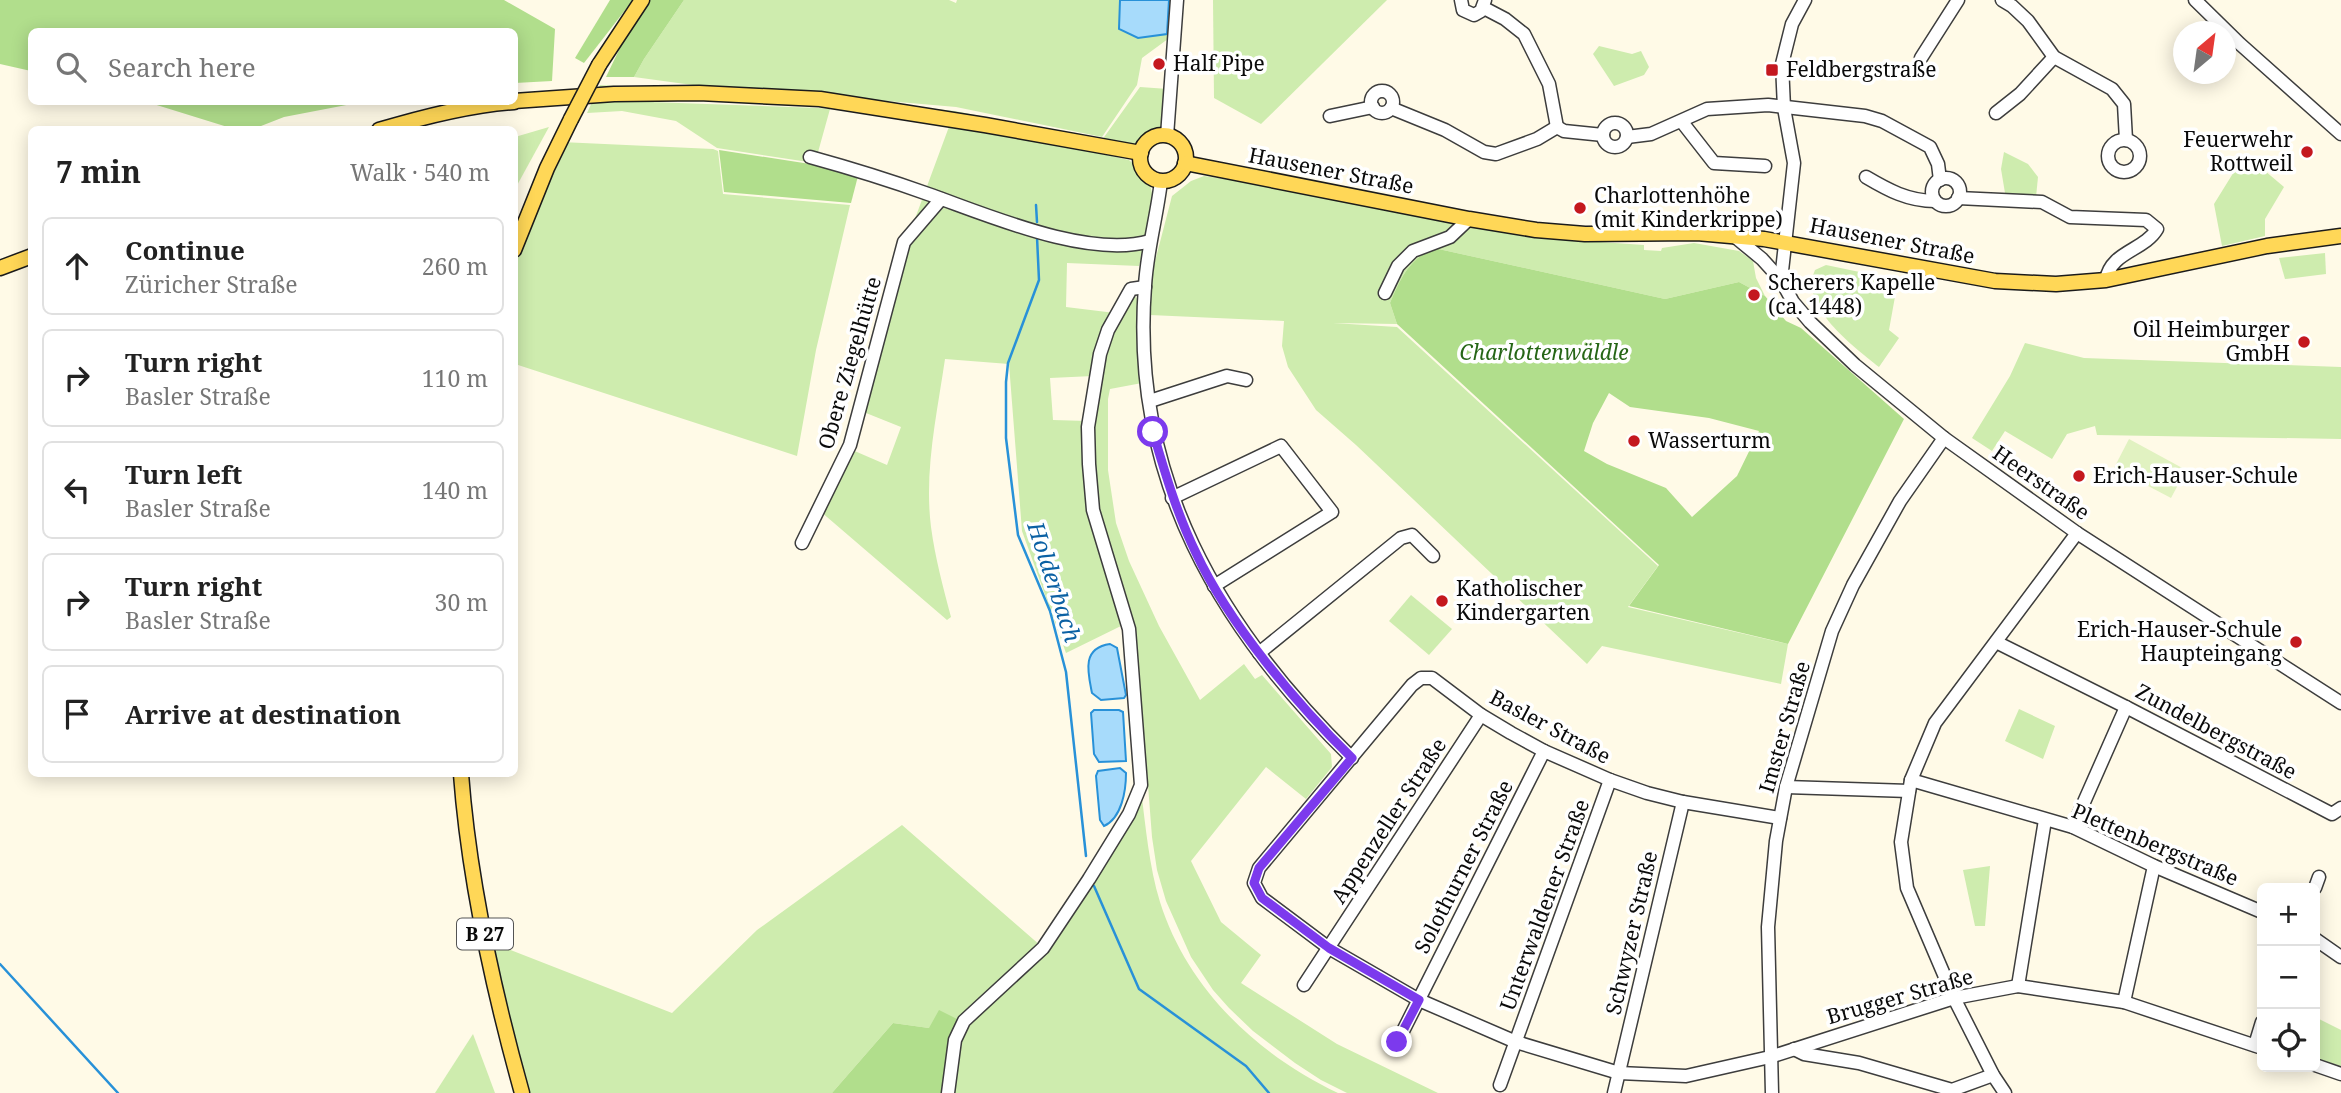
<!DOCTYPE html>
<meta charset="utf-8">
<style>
body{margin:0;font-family:"Noto Serif",serif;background:#f6f6f6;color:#222}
.controls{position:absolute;right:21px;bottom:21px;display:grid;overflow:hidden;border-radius:10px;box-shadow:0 4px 18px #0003}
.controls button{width:63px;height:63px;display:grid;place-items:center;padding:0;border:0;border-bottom:2px solid #e0e0e0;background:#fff;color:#222;font:35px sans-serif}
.compass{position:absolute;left:2173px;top:21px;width:63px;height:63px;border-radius:50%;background:#fff;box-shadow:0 4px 18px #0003;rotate:29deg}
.stop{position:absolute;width:21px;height:21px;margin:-16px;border:5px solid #7c3aed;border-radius:50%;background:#fff}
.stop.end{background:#7c3aed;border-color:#fff;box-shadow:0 2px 7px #0008}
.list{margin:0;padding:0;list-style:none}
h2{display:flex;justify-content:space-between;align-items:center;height:91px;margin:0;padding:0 28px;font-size:30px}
h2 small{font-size:23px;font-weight:400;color:#767676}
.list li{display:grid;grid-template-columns:46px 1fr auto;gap:21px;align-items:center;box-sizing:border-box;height:98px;margin:0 14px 14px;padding:0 14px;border:2px solid #e0e0e0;border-radius:10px}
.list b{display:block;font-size:26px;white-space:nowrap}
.list p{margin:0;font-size:23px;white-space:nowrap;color:#767676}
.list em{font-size:23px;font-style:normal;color:#767676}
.icon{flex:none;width:38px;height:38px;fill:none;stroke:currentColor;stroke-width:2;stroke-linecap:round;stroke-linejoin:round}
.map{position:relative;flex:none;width:2341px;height:1093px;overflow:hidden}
.search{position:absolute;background:#fff;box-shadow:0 4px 18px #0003;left:28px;top:28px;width:490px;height:77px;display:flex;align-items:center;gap:18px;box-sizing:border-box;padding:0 24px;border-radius:10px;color:#767676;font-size:26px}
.panel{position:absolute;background:#fff;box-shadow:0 4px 18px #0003;left:28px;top:126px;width:490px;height:651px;border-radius:10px}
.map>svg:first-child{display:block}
.green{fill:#ceecae}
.forest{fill:#b1de8c;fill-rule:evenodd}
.pitch{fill:#e1f2c1}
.water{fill:#a7dbfb;stroke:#2891d8;stroke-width:2}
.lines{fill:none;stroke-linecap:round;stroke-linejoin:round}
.stream{stroke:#2891d8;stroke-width:2.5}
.minor-casing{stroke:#3d3d3d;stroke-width:15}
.major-casing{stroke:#1b1b1b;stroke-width:17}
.minor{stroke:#fff;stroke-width:12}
.major{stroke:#ffd757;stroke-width:14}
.major-bridge-casing{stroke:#1b1b1b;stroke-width:17;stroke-linecap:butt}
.major-bridge{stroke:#ffd757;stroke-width:14}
.route{stroke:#7c3aed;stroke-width:9}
.poi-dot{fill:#c4181f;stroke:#fff;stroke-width:2.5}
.labels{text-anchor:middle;stroke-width:7;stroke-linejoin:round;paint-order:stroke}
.shield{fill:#fff;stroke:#545454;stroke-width:2}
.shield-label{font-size:19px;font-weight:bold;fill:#0a0a0a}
.poi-label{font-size:21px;fill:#0a0a0a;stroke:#fff;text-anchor:start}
.street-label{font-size:21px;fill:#0a0a0a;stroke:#fff}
.park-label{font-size:21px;font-style:italic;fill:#266616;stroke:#fff}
.water-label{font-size:23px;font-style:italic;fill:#0b61a4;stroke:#fff}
</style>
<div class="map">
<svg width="2341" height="1093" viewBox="0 0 2341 1093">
<rect width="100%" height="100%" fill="#fffae7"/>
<g class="green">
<path d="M684,0H949L956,3L957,0H1175L1172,36L1142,58L1137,85L1102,137L956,107L830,96L722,89L634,77L644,59Z"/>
<path d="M1213,0H1387L1261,124L1214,98Z"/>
<path d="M1599,46L1632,54L1641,51L1649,67L1644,75L1614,86L1593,54Z"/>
<path d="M600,85L821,97L955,111L1102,140L1140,87L1168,89L1161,134L1146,138L1136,151L988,124L819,105L594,97Z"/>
<path d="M593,100L819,108L830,109L815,163L717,148L676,121L622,111L587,113Z"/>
<path d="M950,124L986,128L1129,160C1134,164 1148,181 1150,186C1158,203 1144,249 1139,266L1067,263L1066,307L1115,313L1093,376L1050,378L1053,420L1087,421L1085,464L1123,625L1066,653L1022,531L1009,364L945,359C937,414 924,471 931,527C935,557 943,587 951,617L947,620L820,511L850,449L887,465L901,427L861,411L906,243Z"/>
<path d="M549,127L515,189V137Z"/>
<path d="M561,142L713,149L718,151L723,194L850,205L816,350L797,456L515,364L514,261L552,159Z"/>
<path d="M2004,152L2028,164L2038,177L2036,197L2006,199L2001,169Z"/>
<path d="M2245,154L2284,187L2265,219V236L2222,246L2214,204Z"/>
<path d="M1204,176L1273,186L1528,237L1644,245V250L1661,251L1662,248L1694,243L1739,251L1753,261L1756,278L1765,296L1739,282L1665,299L1434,248C1409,259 1400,279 1390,303L1397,324L1333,323L1397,327L1658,566L1628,607L1788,644L1781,684L1602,646L1587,664L1356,445L1316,410L1288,367L1282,346L1284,321L1150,315L1153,269L1172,196L1191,181Z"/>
<path d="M2325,253L2326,274L2285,279L2279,258Z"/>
<path d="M1826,265L1898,280L1889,330L1899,338L1879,367C1853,346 1799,306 1815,270Z"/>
<path d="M1134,295L1138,300L1142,383L1110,389L1108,399V470L1116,523L1129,561L1159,626L1200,700L1244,664L1255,679L1262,675L1331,754L1332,767L1306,799L1266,767L1191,861L1221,922L1261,955L1241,983L1337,1044L1438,1093H1347L1321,1080L1295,1063L1253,1031L1229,1008L1213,990L1191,957L1166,901L1157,870L1152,837L1144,733L1137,682L1096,505L1094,435L1103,354L1119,315Z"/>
<path d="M2025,343L2084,358L2341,367V439L2097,435L2095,426L2067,434L2052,459L2005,431L1992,451L1972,438L2010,376Z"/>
<path d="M1411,595L1452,629L1429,655L1389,621Z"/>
<path d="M2019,709L2055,726L2043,759L2005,741Z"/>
<path d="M1141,791C1146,828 1149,866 1160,902C1187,988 1257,1055 1338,1093H950L965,1024L1045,950Z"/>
<path d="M902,825L1041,946L961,1021L929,1028L893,1023L832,1093H522L485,940L672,1013L757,930Z"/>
<path d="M1990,866L1985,926H1975L1963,870Z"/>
<path d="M2315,1017L2341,1030V1066L2315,1058Z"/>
<path d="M473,1034L495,1093H435Z"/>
</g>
<g class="forest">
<path d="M0,0H504L555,29L552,81L515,83L514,32H32L31,71L0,64Z"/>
<path d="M610,0H633L584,63L575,58Z"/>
<path d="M649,0H684L644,59L634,77H606L631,25Z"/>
<path d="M147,102H362L284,117L251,130L234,129Z"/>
<path d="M719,150L810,164L858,176L851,203L724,192Z"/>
<path d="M1434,248L1665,299L1739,282L1765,296L1786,321L1801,328L1904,419L1788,644L1629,606L1659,565L1397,324L1390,303C1400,279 1409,259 1434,248ZM1609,393L1630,407L1709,418L1759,431L1737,476L1692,517L1666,488L1607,464L1584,451L1593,423Z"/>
<path d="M939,1010L961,1021L945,1093H832L893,1023L929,1028Z"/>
</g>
<path class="pitch" d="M2129,439L2186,470L2171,498L2114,468Z"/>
<g class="water">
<path d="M1120,0H1169L1167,34L1138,38L1119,29Z"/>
<path d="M1110,644L1117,648L1126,695L1124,698L1101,700L1092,693C1088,673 1081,648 1110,644Z"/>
<path d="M1094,710H1119L1123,712L1126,761L1099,762L1094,754L1091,713Z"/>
<path d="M1120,768L1126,773C1126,790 1122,818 1104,826L1100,820L1096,776L1098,771Z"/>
</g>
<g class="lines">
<g class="stream">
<path d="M1036,205L1037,222"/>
<path d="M1037,237L1039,280L1008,363L1006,382V438L1018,535L1050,611L1066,672L1086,856"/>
<path d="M1094,886L1139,989L1246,1066L1269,1093"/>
<path d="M0,964L118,1093"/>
</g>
<defs>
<g id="minor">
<path d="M1461,0L1463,10L1474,15L1481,11L1485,0"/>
<path d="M1805,0L1792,24L1782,64L1784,108L1794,163L1781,280L1793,302L1810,322L1855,365L1944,438L2077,533L2341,703"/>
<path d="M2002,0L2012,6L2028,21L2054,57L2112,89L2124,104L2126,140"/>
<path d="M2195,0L2240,44L2341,134"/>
<path d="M1484,8L1505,19L1524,34L1549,84L1557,127"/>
<path d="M1921,58L1958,0"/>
<circle cx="1382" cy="102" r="11"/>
<path d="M1391,108L1445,130L1484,152L1496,154L1537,139L1557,127L1564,131L1603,135"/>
<path d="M1996,113L2020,94L2054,57"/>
<path d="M1330,116L1373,107"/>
<path d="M1682,122L1714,163L1765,166"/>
<circle cx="1615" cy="135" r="12"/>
<path d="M1167,136L1177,0"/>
<path d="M1627,137L1651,134L1707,109L1768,105L1865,116L1882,121L1930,147L1938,164L1940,180"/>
<circle cx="2124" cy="156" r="16"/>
<path d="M810,157C850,168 889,180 928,194C988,215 1088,259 1150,241"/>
<path d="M1866,177C1888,190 1908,201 1935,201"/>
<circle cx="1946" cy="192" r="14"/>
<path d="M1161,181C1157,216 1147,250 1145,286C1130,477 1219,628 1352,758"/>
<path d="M1958,198L2042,202L2070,217L2146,220L2157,229C2144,251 2111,251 2106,280"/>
<path d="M1734,236L1762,259L1781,280"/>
<path d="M1385,293L1398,266L1413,251L1450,237L1469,219"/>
<path d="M1150,401L1227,376L1246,380"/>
<path d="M1172,498L1281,446L1332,512L1214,586"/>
<path d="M802,543L850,445L904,242L941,199"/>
<path d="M1996,642L2126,707L2332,814L2341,808"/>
<path d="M1259,653L1401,538L1412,535L1433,556"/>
<path d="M1911,780L2073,827L2154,866L2262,912"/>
<path d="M1786,787L1909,791"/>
<path d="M1780,818L1683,802L1647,793L1610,780L1544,751L1511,733L1481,715L1432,678H1421L1412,685L1259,868L1254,883L1262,898L1329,948L1419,1000L1516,1042L1619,1073L1686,1076L1770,1057L1954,998L2018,986L2124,1002L2262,1048"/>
<path d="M2073,827L2126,707"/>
<path d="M2315,888L2319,877"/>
<path d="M2315,939L2341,957"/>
<path d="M1304,985L1481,715"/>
<path d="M2018,986L2045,820"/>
<path d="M2124,1002L2154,866"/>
<path d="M1397,1043L1544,751"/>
<path d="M2255,1045L2262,1022"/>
<path d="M1794,1049L1804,1054L1859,1063L1952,1090L1993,1075"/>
<path d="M2315,1065L2341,1074"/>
<path d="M1500,1085L1610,780"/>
<path d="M948,1093L955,1040L964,1021L1043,948L1089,879L1129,814L1141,785L1129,629L1093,510L1089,464L1088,427L1100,354L1108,330L1131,289L1145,287"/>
<path d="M1614,1093L1683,802"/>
<path d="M1772,1093L1768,927L1776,841L1786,787L1832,631L1853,585L1900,501L1944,438"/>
<path d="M2005,1093L1993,1075L1954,998L1907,888L1901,842L1911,780L1935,723L2077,533"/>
</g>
<g id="major">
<path d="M599,65L642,0"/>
<path d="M514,101L614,94L699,93L820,99L985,125L1141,153"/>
<path d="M379,130C423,117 469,105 514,102"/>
<circle cx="1163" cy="158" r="23"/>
<path d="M1185,163L1469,219L1536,230L1585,234L1697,233L1764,239L1995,281L2056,284L2106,280L2267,246L2341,236"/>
<path d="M514,250L547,168L571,119"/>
<path d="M0,268L32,256"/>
<path d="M461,774C469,881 493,989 522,1093"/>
</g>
</defs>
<use href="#minor" class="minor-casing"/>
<use href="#major" class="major-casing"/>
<use href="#minor" class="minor"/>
<use href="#major" class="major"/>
<defs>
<path id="major-bridge" d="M571,119L599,65"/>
</defs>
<use href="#major-bridge" class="major-bridge-casing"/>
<use href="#major-bridge" class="major-bridge"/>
</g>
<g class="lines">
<path class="route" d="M1153,432C1165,473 1177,514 1196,553C1228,622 1297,705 1352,758L1259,868L1254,883L1262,898L1329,948L1419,1000L1397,1042"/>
</g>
<g class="poi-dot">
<circle cx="1159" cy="64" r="7"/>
<rect x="1765" y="63" width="14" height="14" rx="3.5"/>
<circle cx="2307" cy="152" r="7"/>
<circle cx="1580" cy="208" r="7"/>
<circle cx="1754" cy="295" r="7"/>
<circle cx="2304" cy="342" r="7"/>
<circle cx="1634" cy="441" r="7"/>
<circle cx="2079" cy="476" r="7"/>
<circle cx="1442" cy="601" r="7"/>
<circle cx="2296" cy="642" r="7"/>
</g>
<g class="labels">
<rect class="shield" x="457" y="918.5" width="56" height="31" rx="5"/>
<g class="shield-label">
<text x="485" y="941">B 27</text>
</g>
<g class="poi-label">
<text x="1173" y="71">Half Pipe</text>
<text x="1786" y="77">Feldbergstraße</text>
<text x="2293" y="147" text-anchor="end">Feuerwehr<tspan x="2293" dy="24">Rottweil</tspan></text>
<text x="1594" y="203">Charlottenhöhe<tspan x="1594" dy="24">(mit Kinderkrippe)</tspan></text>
<text x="1768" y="290">Scherers Kapelle<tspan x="1768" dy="24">(ca. 1448)</tspan></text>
<text x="2290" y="337" text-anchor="end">Oil Heimburger<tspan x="2290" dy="24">GmbH</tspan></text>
<text x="1648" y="448">Wasserturm</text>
<text x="2093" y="483">Erich-Hauser-Schule</text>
<text x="1456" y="596">Katholischer<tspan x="1456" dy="24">Kindergarten</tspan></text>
<text x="2282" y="637" text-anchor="end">Erich-Hauser-Schule<tspan x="2282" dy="24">Haupteingang</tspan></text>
</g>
<g class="street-label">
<text transform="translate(1331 171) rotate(11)" y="7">Hausener Straße</text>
<text transform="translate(1892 241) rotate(11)" y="7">Hausener Straße</text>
<text transform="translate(850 363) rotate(-74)" y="7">Obere Ziegelhütte</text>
<text transform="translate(2041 483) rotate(35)" y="7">Heerstraße</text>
<text transform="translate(1550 727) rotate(28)" y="7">Basler Straße</text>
<text transform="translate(1785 727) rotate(-74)" y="7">Imster Straße</text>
<text transform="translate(2216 732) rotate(28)" y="7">Zundelbergstraße</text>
<text transform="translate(1389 821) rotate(-57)" y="7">Appenzeller Straße</text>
<text transform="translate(2155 845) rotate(23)" y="7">Plettenbergstraße</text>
<text transform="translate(1464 867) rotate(-63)" y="7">Solothurner Straße</text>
<text transform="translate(1545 905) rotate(-70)" y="7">Unterwaldener Straße</text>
<text transform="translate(1632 933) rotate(-77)" y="7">Schwyzer Straße</text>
<text transform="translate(1900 997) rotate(-16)" y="7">Brugger Straße</text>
</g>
<g class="park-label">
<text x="1544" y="360">Charlottenwäldle</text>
</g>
<g class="water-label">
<text transform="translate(1054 582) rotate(72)" y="8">Holderbach</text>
</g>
</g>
</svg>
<div class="controls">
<button>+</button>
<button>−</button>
<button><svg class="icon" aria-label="locate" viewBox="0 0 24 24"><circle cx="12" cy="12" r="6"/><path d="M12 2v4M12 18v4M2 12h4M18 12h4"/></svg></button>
</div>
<svg class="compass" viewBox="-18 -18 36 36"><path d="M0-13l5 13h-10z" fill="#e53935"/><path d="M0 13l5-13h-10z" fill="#767676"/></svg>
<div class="stop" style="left:1153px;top:432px"></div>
<div class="stop end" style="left:1397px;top:1042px"></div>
<div class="search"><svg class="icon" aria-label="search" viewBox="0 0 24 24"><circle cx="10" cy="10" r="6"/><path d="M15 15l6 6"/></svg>Search here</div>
<section class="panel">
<h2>7 min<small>Walk · 540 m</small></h2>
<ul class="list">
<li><svg class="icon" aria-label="ahead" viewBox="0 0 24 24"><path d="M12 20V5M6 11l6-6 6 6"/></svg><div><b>Continue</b><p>Züricher Straße</p></div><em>260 m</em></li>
<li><svg class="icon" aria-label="right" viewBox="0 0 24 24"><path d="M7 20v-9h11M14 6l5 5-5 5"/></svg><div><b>Turn right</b><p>Basler Straße</p></div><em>110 m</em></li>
<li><svg class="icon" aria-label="left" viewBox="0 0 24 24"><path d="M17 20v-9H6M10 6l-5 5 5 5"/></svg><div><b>Turn left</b><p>Basler Straße</p></div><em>140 m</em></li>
<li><svg class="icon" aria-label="right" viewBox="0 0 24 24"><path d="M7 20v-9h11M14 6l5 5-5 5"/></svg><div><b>Turn right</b><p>Basler Straße</p></div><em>30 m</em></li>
<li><svg class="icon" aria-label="arrive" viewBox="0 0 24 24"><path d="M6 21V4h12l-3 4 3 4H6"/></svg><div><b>Arrive at destination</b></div></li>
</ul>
</section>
</div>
